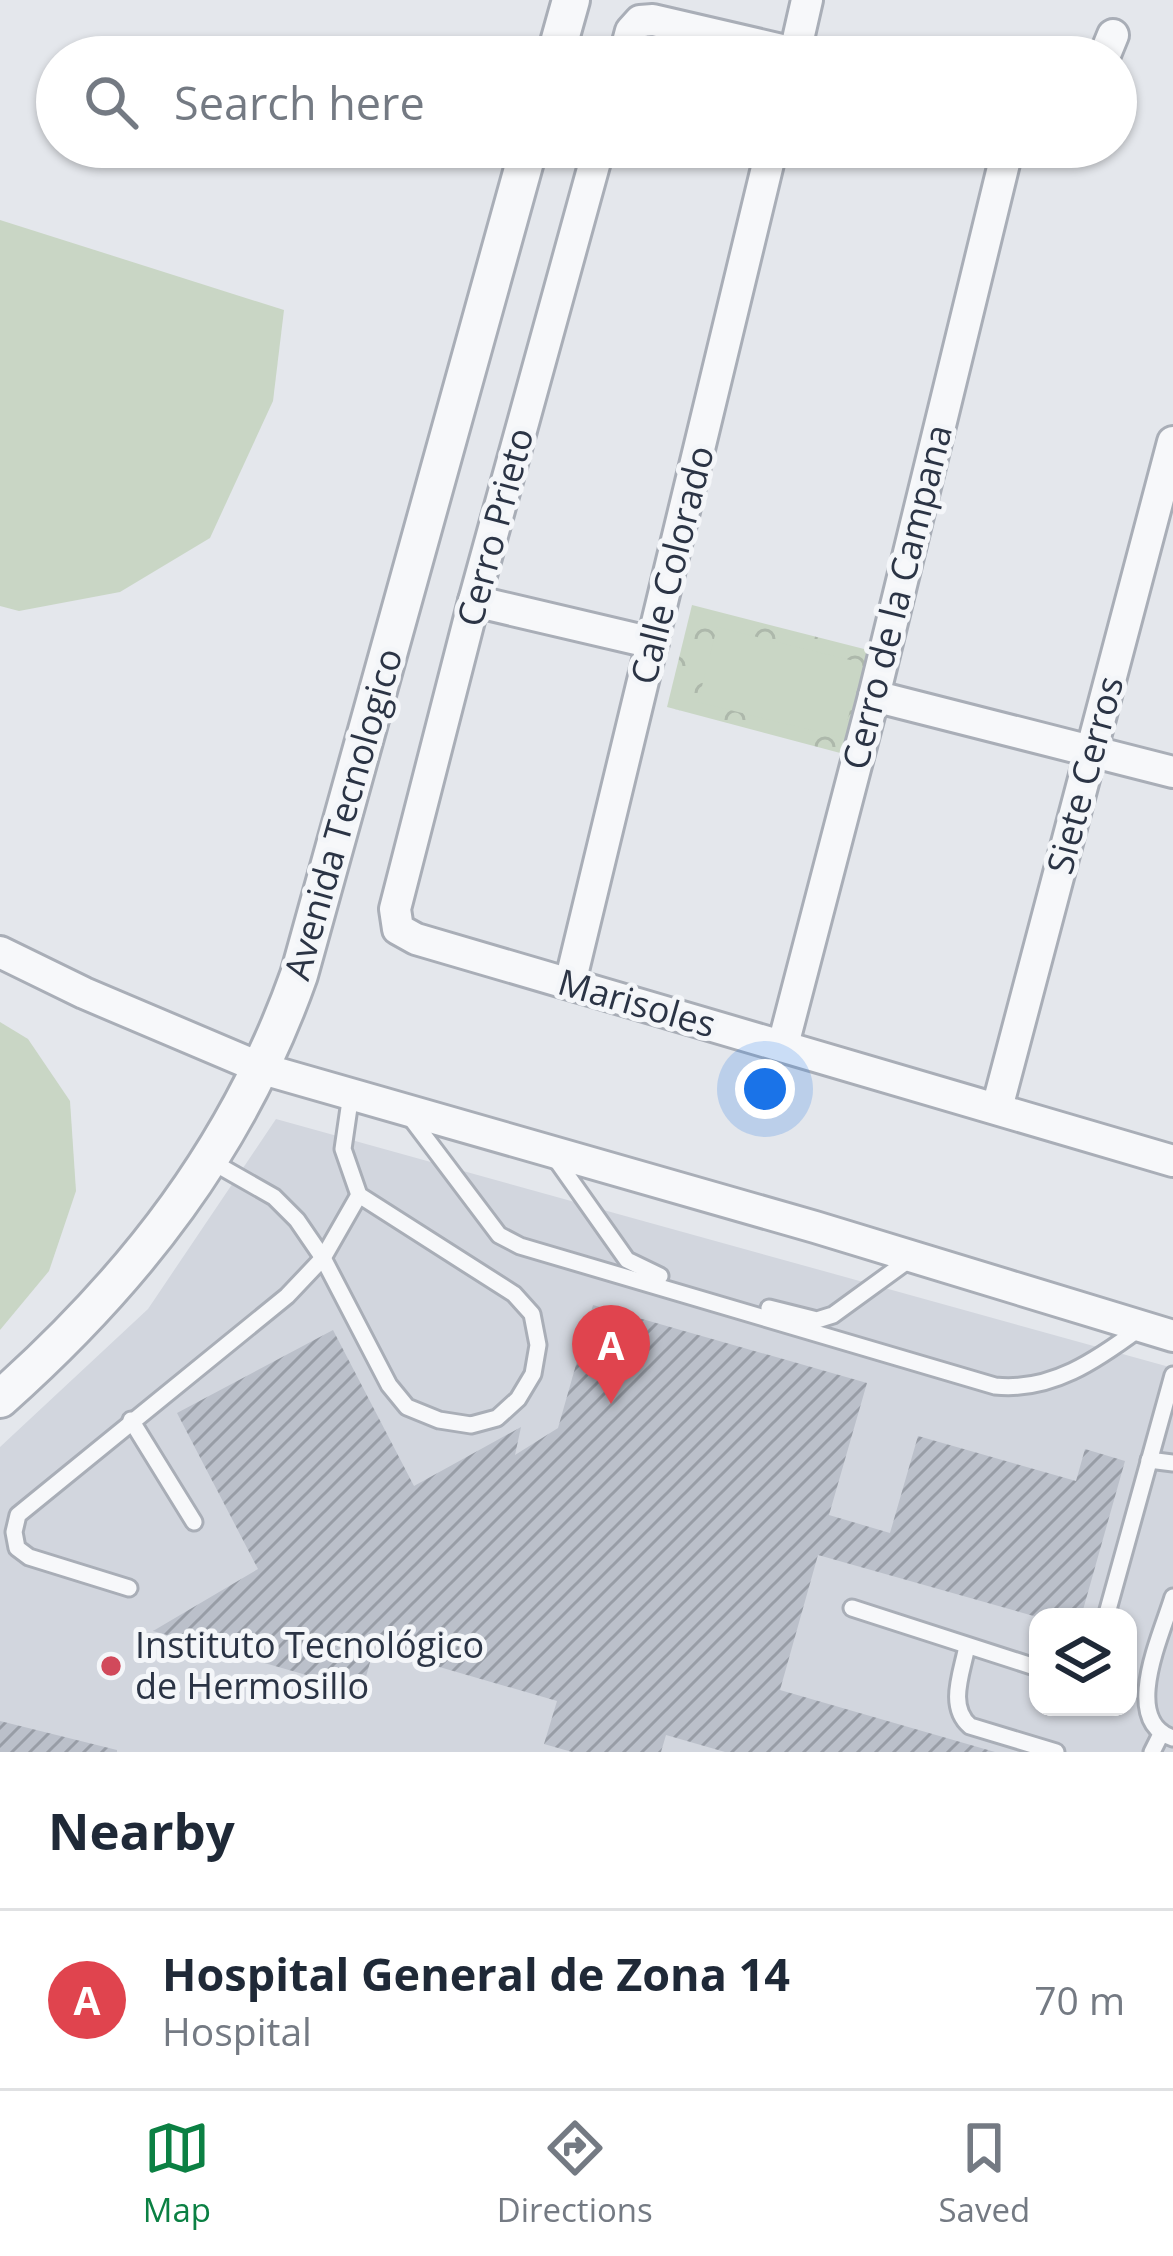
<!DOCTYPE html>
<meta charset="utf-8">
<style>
body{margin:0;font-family:"Open Sans",sans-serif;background:#f6f6f7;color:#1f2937}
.controls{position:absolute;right:36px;bottom:36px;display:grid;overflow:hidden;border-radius:24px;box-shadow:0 3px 9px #0004}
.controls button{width:108px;height:108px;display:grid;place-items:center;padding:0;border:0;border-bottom:3px solid #e0e1e3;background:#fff;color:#1f2937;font:60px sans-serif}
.you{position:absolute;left:765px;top:1089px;width:42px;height:42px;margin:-30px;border:9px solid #fff;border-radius:50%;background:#1a73e8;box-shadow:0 0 0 18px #1a73e833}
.badge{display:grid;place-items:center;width:78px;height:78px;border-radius:50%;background:#0b8043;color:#fff;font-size:39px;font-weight:700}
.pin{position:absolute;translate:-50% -99px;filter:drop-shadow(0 3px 6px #0008)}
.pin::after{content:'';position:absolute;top:63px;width:42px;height:36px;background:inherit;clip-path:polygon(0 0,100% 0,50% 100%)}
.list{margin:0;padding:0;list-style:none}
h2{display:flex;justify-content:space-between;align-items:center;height:156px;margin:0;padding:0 48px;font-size:51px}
h2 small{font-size:39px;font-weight:400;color:#747a83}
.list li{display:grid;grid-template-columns:78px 1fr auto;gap:36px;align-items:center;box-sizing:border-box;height:180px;padding:0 48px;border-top:3px solid #e0e1e3}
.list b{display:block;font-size:45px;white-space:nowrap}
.list p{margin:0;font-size:39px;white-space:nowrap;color:#747a83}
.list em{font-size:39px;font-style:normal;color:#747a83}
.icon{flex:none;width:66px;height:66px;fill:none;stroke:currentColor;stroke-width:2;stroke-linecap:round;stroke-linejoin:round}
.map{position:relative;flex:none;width:1173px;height:1752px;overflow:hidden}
.search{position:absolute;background:#fff;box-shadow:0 3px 9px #0004;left:36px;right:36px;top:36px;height:132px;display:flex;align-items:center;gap:30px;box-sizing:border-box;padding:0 42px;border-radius:66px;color:#747a83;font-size:45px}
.sheet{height:336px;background:#fff}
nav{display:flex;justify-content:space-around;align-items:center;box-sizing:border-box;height:168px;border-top:3px solid #e0e1e3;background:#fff;font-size:33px;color:#747a83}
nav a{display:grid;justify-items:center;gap:6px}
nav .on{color:#0b8043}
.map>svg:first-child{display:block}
.built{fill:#d2d6de;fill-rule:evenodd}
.forest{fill:url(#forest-crowns)}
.pitch{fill:#c9d6c5}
.building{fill:url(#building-hatch)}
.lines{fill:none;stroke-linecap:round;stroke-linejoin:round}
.service-casing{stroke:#a9aeb7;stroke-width:21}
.minor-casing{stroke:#a9aeb7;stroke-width:36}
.tertiary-casing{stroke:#a9aeb7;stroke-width:42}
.service{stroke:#f7f8fa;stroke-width:15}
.minor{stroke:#f7f8fa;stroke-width:30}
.tertiary{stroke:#f7f8fa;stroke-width:36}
.poi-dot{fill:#d1495b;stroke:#f4f6f9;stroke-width:4.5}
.labels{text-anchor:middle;stroke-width:10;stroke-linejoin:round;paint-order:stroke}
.street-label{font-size:36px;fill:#2b3445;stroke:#f4f6f9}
.poi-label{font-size:36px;fill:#2b3445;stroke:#f4f6f9;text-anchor:start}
</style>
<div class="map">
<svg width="1173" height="1752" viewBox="0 0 1173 1752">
<defs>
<pattern id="forest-crowns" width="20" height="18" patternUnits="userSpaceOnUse" patternTransform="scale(3)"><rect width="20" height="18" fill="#c9d6c5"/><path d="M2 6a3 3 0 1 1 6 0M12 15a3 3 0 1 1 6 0" fill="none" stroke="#adb8ab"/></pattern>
<pattern id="building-hatch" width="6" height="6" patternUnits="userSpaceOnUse" patternTransform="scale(3)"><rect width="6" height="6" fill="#bbc0ca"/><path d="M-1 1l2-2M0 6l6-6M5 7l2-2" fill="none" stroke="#989da6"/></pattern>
</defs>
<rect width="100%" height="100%" fill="#e4e7ec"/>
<path class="built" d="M276,1119L1173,1368V1752H0V1447L148,1309ZM1038,1617H1128V1707H1038Z"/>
<path class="forest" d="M692,605L868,650L844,754L667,707Z"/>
<g class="pitch">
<path d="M0,220L284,310L273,401L210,538L120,592L19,611L0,606Z"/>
<path d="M717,627L862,663L843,738L698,702Z"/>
<path d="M0,1022L28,1039L70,1101L76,1191L49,1271L0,1330Z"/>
</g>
<g class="building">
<path d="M593,1305L867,1383L829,1515L890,1533L918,1436L1076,1481L1085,1449L1125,1461L1081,1617H1037L818,1555L780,1690L995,1752H725L666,1735L661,1752H572L544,1744L557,1701L374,1648L362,1691L153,1631L258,1569L177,1413L333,1330L414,1486L521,1427L515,1455L558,1428Z"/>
<path d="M0,1721L117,1750V1752H0Z"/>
</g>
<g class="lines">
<defs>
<g id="service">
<path d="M410,1117L499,1235L520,1246L995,1386C1051,1392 1097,1360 1140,1328"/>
<path d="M555,1158L627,1260L660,1276"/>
<path d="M209,1160L274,1197L297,1220L323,1258L389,1385L407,1407L439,1420L471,1425L497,1418L518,1399L533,1374L538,1345L532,1314L514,1294L359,1195L343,1149L351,1094"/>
<path d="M769,1308L817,1320L833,1315L910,1259"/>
<path d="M131,1420L194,1522"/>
<path d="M1149,1460L1173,1463"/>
<path d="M129,1588L29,1557L17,1548L14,1532L18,1515L287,1296L323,1258L359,1195"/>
<path d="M1173,1597C1162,1634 1120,1721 1173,1738"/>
<path d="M852,1608L1038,1668"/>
<path d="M1106,1617L1173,1375"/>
<path d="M967,1646C962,1673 947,1706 970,1726L1056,1752"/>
<path d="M1152,1752L1161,1734"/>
</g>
<g id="minor">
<path d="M624,57L631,31L640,21L653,20L812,57"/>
<path d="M794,57L807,0"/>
<path d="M1104,57L1113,35"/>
<path d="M599,147L474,601L395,909L398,929L416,939L1173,1161"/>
<path d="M474,601L653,643"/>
<path d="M874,696L1173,772"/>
<path d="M0,952L84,993L263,1069L815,1227L1173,1336"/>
<path d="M570,983L772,147"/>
<path d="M783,1045L874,696L1008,147"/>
<path d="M997,1108L1173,442"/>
</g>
<g id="tertiary">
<path d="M555,57L571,0"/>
<path d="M0,1399C135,1279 238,1147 299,975L529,147"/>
</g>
</defs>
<use href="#service" class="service-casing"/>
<use href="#minor" class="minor-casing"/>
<use href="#tertiary" class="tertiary-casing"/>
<use href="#service" class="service"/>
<use href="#minor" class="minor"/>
<use href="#tertiary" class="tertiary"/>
</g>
<circle class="poi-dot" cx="111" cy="1666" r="12"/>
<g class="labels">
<g class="street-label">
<text transform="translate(495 527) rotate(-75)" y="13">Cerro Prieto</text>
<text transform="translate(672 565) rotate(-76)" y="13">Calle Colorado</text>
<text transform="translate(897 597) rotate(-76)" y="13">Cerro de la Campana</text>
<text transform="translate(1085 775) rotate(-75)" y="13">Siete Cerros</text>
<text transform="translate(343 814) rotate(-74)" y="13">Avenida Tecnologico</text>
<text transform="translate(637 1003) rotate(16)" y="13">Marisoles</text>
</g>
<g class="poi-label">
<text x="135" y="1658">Instituto Tecnológico<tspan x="135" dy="41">de Hermosillo</tspan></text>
</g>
</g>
</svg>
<div class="controls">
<button><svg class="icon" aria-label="layers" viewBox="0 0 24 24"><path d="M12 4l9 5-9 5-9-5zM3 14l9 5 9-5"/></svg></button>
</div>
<div class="you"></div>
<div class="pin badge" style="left:611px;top:1404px;background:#e0444e">A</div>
<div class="search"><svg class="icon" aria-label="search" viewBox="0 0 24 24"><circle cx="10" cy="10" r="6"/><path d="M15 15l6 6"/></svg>Search here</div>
</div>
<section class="sheet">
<h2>Nearby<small></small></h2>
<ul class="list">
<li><span class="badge" style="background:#e0444e">A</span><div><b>Hospital General de Zona 14</b><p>Hospital</p></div><em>70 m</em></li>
</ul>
</section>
<nav>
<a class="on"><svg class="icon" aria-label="map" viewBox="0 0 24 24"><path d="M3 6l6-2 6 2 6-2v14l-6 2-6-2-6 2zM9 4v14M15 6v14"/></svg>Map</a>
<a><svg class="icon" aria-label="directions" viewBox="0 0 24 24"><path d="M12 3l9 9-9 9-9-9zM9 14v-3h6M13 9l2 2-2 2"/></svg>Directions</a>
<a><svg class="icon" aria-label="saved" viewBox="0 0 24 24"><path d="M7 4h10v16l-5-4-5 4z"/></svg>Saved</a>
</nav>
